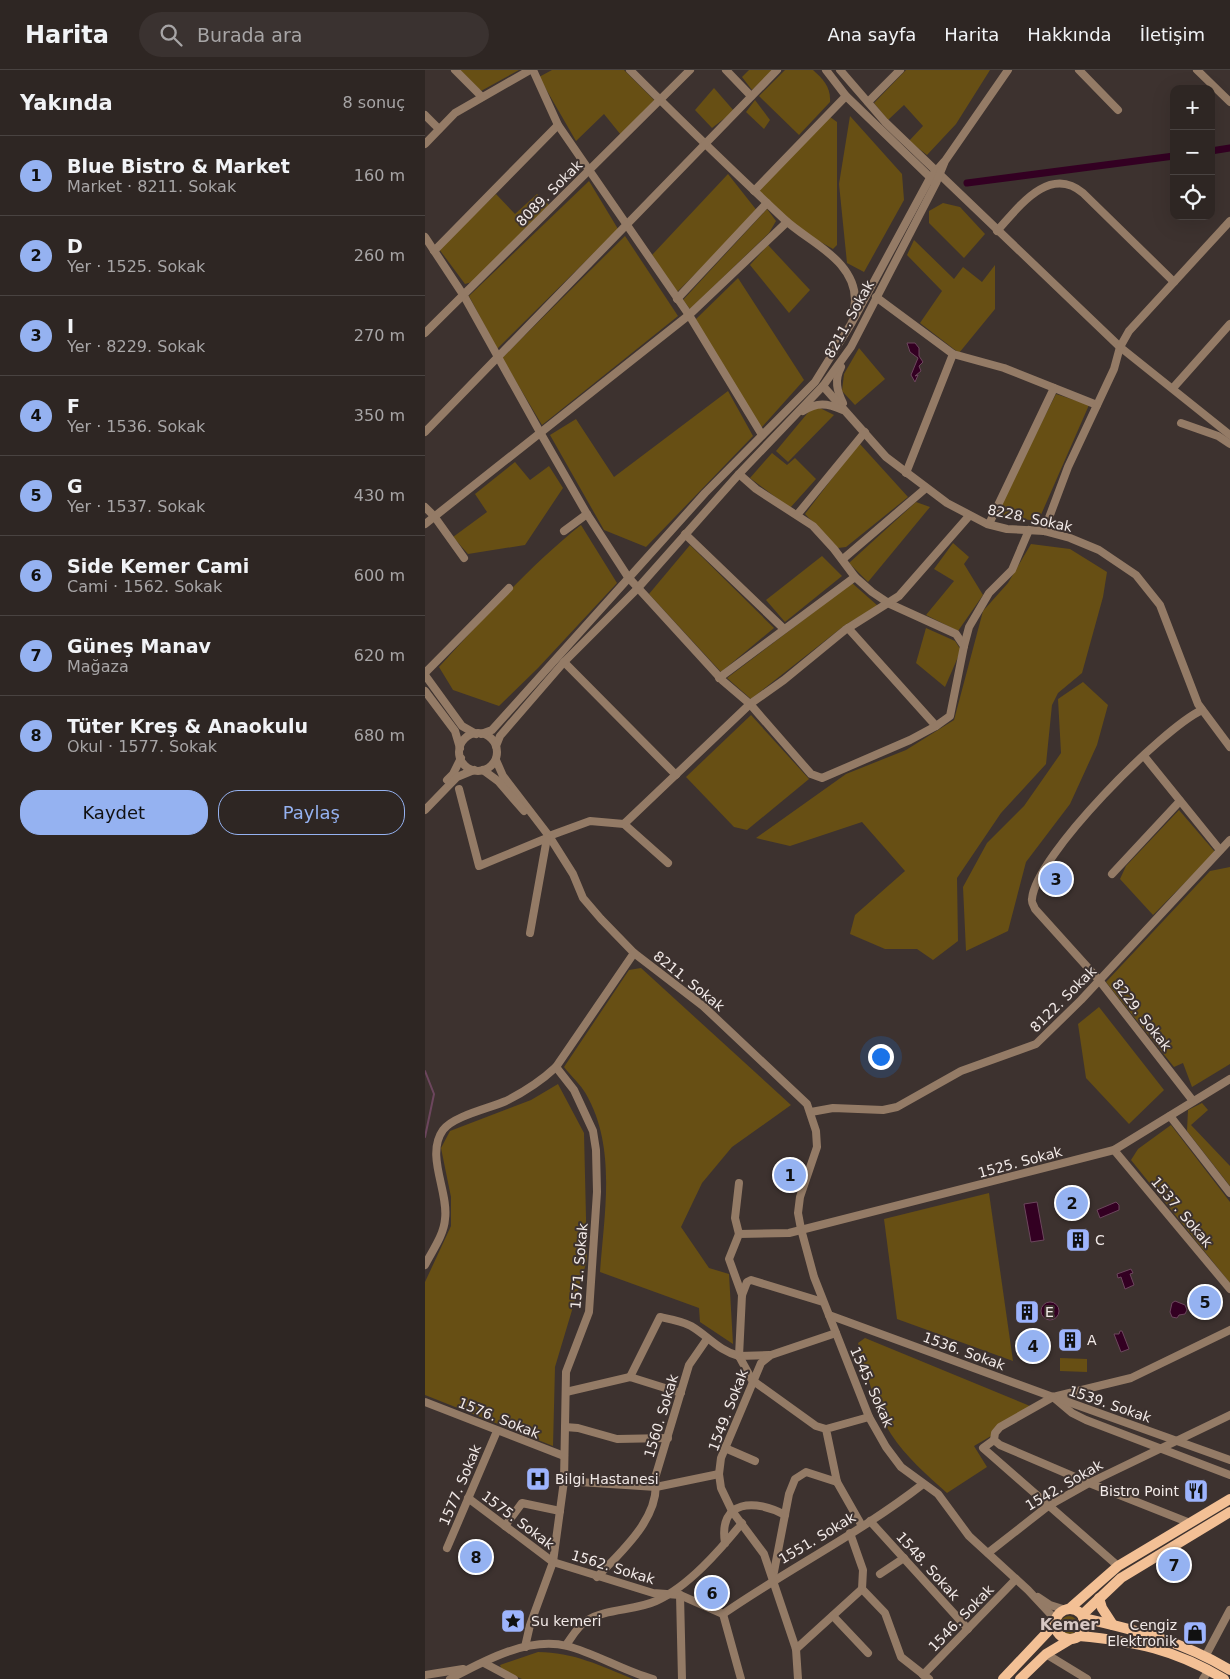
<!DOCTYPE html>
<html lang="tr">
<meta charset="utf-8">
<style>
body{margin:0;font-family:"DejaVu Sans",sans-serif;background:#3a3230;color:#f1f3f6}
.controls{position:absolute;right:15px;top:15px;display:grid;overflow:hidden;border-radius:10px;box-shadow:0 5px 20px #0002}
.controls button{width:45px;height:45px;display:grid;place-items:center;padding:0;border:0;border-bottom:1px solid #494341;background:#2e2623;color:#f1f3f6;font:25px sans-serif}
.you{position:absolute;left:455px;top:986px;width:18px;height:18px;margin:-12px;border:4px solid #fff;border-radius:50%;background:#1a73e8;box-shadow:0 0 0 8px #1a73e833}
.badge{display:grid;place-items:center;width:32px;height:32px;border-radius:50%;background:#95b2f1;color:#111;font-size:16px;font-weight:700}
.pin{position:absolute;translate:-50% -50%;border:2px solid #fff;box-shadow:0 1px 5px #0006}
.list{margin:0;padding:0;list-style:none}
h2{display:flex;justify-content:space-between;align-items:center;height:65px;margin:0;padding:0 20px;font-size:21px}
h2 small{font-size:16px;font-weight:400;color:#a7a5a6}
.list li{display:grid;grid-template-columns:32px 1fr auto;gap:15px;align-items:center;box-sizing:border-box;height:80px;padding:0 20px;border-top:1px solid #494341}
.list b{display:block;font-size:19px;white-space:nowrap}
.list p{margin:0;font-size:16px;white-space:nowrap;color:#a7a5a6}
.list em{font-size:16px;font-style:normal;color:#a7a5a6}
.actions{display:flex;gap:10px;padding:15px 20px}
.actions a{flex:1;padding:11px 0;border:1px solid #95b2f1;border-radius:20px;text-align:center;font-size:18px;color:#95b2f1}
.actions .main{background:#95b2f1;color:#111}
.icon{flex:none;width:28px;height:28px;fill:none;stroke:currentColor;stroke-width:2;stroke-linecap:round;stroke-linejoin:round}
.map{position:relative;flex:none;width:805px;height:1609px;overflow:hidden}
header{display:flex;align-items:center;gap:30px;box-sizing:border-box;height:70px;padding:0 25px;background:#2e2623;border-bottom:1px solid #494341}
header strong{font-size:24px}
nav{display:flex;gap:28px;margin-inline-start:auto;font-size:18px}
.search{width:350px;height:45px;background:#3a3230;display:flex;align-items:center;gap:12px;box-sizing:border-box;padding:0 18px;border-radius:28px;color:#a7a5a6;font-size:19px}
main{display:flex}
aside{flex:1;background:#2e2623}
.map>svg:first-child{display:block}
.green{fill:#674f14}
.water{fill:#302;stroke:#6c465d}
.lines{fill:none;stroke-linecap:round;stroke-linejoin:round}
.stream{stroke:#6c465d;stroke-width:2}
.canal{stroke:#302;stroke-width:7}
.minor{stroke:#947b66;stroke-width:8}
.major{stroke:#f3c095;stroke-width:10}
.labels{text-anchor:middle;stroke-width:4;stroke-linejoin:round;paint-order:stroke}
.street-label{font-size:14px;fill:#f2eae8;stroke:#3d322f}
.poi-label{font-size:14px;fill:#f2eae8;stroke:#3d322f;text-anchor:start}
.quarter-label{font-size:16px;font-weight:bold;fill:#d7c8c4;stroke:#3d322f}
</style>
<header>
<strong>Harita</strong>
<div class="search"><svg class="icon" aria-label="search" viewBox="0 0 24 24"><circle cx="10" cy="10" r="6"/><path d="M15 15l6 6"/></svg>Burada ara</div>
<nav><a>Ana sayfa</a><a>Harita</a><a>Hakkında</a><a>İletişim</a></nav>
</header>
<main>
<aside>
<h2>Yakında<small>8 sonuç</small></h2>
<ul class="list">
<li><span class="badge">1</span><div><b>Blue Bistro &amp; Market</b><p>Market · 8211. Sokak</p></div><em>160 m</em></li>
<li><span class="badge">2</span><div><b>D</b><p>Yer · 1525. Sokak</p></div><em>260 m</em></li>
<li><span class="badge">3</span><div><b>I</b><p>Yer · 8229. Sokak</p></div><em>270 m</em></li>
<li><span class="badge">4</span><div><b>F</b><p>Yer · 1536. Sokak</p></div><em>350 m</em></li>
<li><span class="badge">5</span><div><b>G</b><p>Yer · 1537. Sokak</p></div><em>430 m</em></li>
<li><span class="badge">6</span><div><b>Side Kemer Cami</b><p>Cami · 1562. Sokak</p></div><em>600 m</em></li>
<li><span class="badge">7</span><div><b>Güneş Manav</b><p>Mağaza</p></div><em>620 m</em></li>
<li><span class="badge">8</span><div><b>Tüter Kreş &amp; Anaokulu</b><p>Okul · 1577. Sokak</p></div><em>680 m</em></li>
</ul>
<div class="actions"><a class="main">Kaydet</a><a>Paylaş</a></div>
</aside>
<div class="map">
<svg width="805" height="1609" viewBox="0 0 805 1609">
<rect width="100%" height="100%" fill="#3d322f"/>
<g class="green">
<path d="M34,0H94L56,21Z"/>
<path d="M127,0H199L230,31L196,65L179,44L151,71L114,7Z"/>
<path d="M324,0H349L327,20L317,7Z"/>
<path d="M360,0H388C398,9 406,17 405,32L374,65L334,26Z"/>
<path d="M481,0H565L531,54L502,85L484,71L498,56L479,35L463,50L449,33Z"/>
<path d="M289,18L309,41L287,58L270,40Z"/>
<path d="M330,30L345,50L339,59L321,42Z"/>
<path d="M425,46L477,104L479,130L439,202L422,193L414,114Z"/>
<path d="M405,47L412,52V175L408,179L376,161L330,122Z"/>
<path d="M303,104L333,142L252,222L227,185Z"/>
<path d="M164,111L193,159L72,279L44,226Z"/>
<path d="M71,124L90,144L112,124L124,135L47,212L40,214L14,179Z"/>
<path d="M518,133L535,137L560,164L539,188L504,153V141Z"/>
<path d="M342,139L351,151L344,163L265,239L258,230Z"/>
<path d="M200,166L253,246L117,355L77,288Z"/>
<path d="M489,170L529,209L538,197L557,212L570,195V239L534,283L495,253L517,221L482,185Z"/>
<path d="M343,175L385,220L364,243L325,195Z"/>
<path d="M313,208L379,310L336,358L270,250Z"/>
<path d="M434,278L460,309L430,335L417,321L419,304Z"/>
<path d="M303,321L328,366L221,477L179,460L125,365L151,349L189,407Z"/>
<path d="M631,324L664,335L615,447L612,451L570,445Z"/>
<path d="M393,337L409,345L363,392L351,381L386,339Z"/>
<path d="M434,373L483,427L421,477L413,478L380,444Z"/>
<path d="M347,383L362,395L370,388L391,409L365,438L325,408Z"/>
<path d="M90,392L105,410L124,396L138,418L100,475L43,484L28,467L62,442L50,424Z"/>
<path d="M491,432L505,437L443,512L424,493Z"/>
<path d="M156,455L192,513L113,598L74,636L28,620L14,597C59,548 103,497 156,455Z"/>
<path d="M528,473L544,487L539,494L558,525L533,561L501,545L529,511L509,499Z"/>
<path d="M606,474L645,479L682,502L678,527L657,603L633,623L627,635L621,694L576,743L532,808L533,871L508,890L492,879H460L425,864L430,845L480,801L437,752L365,776L331,768L421,704L481,680L529,650L558,541L583,513Z"/>
<path d="M265,475L349,558L296,602L224,524Z"/>
<path d="M397,486L417,506L360,552L341,530Z"/>
<path d="M427,513L453,536L420,555L326,629L302,608Z"/>
<path d="M501,558L530,571L536,580L520,617L491,593Z"/>
<path d="M658,612L683,635L672,675L645,734L601,792L583,861L541,881L538,817L562,773L599,736L636,683L633,629Z"/>
<path d="M326,645L384,709L322,760L309,757L261,707Z"/>
<path d="M754,740L790,782L728,845L695,809L701,796Z"/>
<path d="M805,797V994L767,1017L758,993L749,997L681,912L785,801Z"/>
<path d="M216,898L366,1035L307,1077L277,1113L256,1157L284,1198L304,1204L308,1274L275,1252L274,1238L175,1202C179,1144 192,1078 161,1024C156,1015 146,1006 139,997L204,900Z"/>
<path d="M674,937L739,1020L704,1054L661,1008L653,954Z"/>
<path d="M133,1014L159,1063L162,1190L130,1297L128,1376L0,1325V1212L26,1156V1127L16,1078L25,1061L106,1030Z"/>
<path d="M777,1033L783,1040L766,1055L805,1096V1116L762,1061L763,1040Z"/>
<path d="M746,1055L805,1132V1213L706,1090L713,1079Z"/>
<path d="M564,1123L588,1291L472,1249L459,1149Z"/>
<path d="M440,1268L605,1336L597,1348L549,1376L562,1397L522,1423C502,1405 481,1387 466,1364C449,1337 442,1302 433,1273Z"/>
<path d="M635,1288L662,1289V1302L635,1301Z"/>
<circle cx="644" cy="1555" r="9"/>
<path d="M113,1582C148,1582 176,1596 208,1609H97L77,1600L75,1595Z"/>
</g>
<g class="water">
<path d="M482,273H490L494,278V286L498,292L494,296L496,301L490,306L493,305L490,312L486,305L493,288L485,282Z"/>
<path d="M612,1132L619,1170L606,1172L599,1134Z"/>
<path d="M691,1132L694,1135V1140L675,1148L672,1140Z"/>
<path d="M706,1199L708,1203L705,1204L709,1215L700,1219L696,1207L693,1208L692,1204Z"/>
<path d="M750,1231L760,1235L762,1240L760,1244L754,1245L752,1248L747,1247L745,1242L747,1233Z"/>
<circle cx="625" cy="1241" r="9"/>
<path d="M695,1261H697L704,1279L696,1282L689,1264H694Z"/>
</g>
<g class="lines">
<path class="stream" d="M0,1001L9,1024L0,1067"/>
<g class="canal">
<path d="M786,81L805,78"/>
<path d="M542,113L749,86"/>
</g>
<g class="minor">
<path d="M30,0L57,27"/>
<path d="M108,0L133,55L264,245L337,365"/>
<path d="M205,0C256,51 307,100 359,149C376,165 401,177 416,195C428,209 433,226 428,244"/>
<path d="M301,0L326,26"/>
<path d="M401,0L421,26L509,111"/>
<path d="M415,0L460,52L695,277L805,365"/>
<path d="M654,0L693,40"/>
<path d="M772,0L805,32"/>
<path d="M443,32L475,0"/>
<path d="M0,45L14,59"/>
<path d="M0,74L30,43L105,0"/>
<path d="M329,121L421,26"/>
<path d="M572,161C593,138 624,94 658,123L749,212"/>
<path d="M0,167L39,226L116,364L162,444L203,507L298,611L325,634L386,704L397,708L485,670L511,656L423,558"/>
<path d="M9,181L133,55"/>
<path d="M451,227L528,284L579,298L672,335"/>
<path d="M252,229L342,133"/>
<path d="M0,263L265,0"/>
<path d="M416,297C409,310 412,321 418,333"/>
<path d="M398,316L461,387L522,433L562,454L582,459L619,461L645,468L674,480L711,505L735,535L773,634L805,677"/>
<path d="M748,318L805,254"/>
<path d="M378,341C392,332 402,333 418,340"/>
<path d="M756,353L793,366L805,374"/>
<path d="M0,362L352,0"/>
<path d="M481,403L528,284"/>
<path d="M314,404L331,419L388,456L409,479L430,507L447,522L465,534L531,564L539,576L525,646L511,656"/>
<path d="M0,437L9,446L39,488"/>
<path d="M372,445L440,362"/>
<path d="M0,454L264,245L362,152"/>
<path d="M564,454L629,318"/>
<path d="M139,461L162,444"/>
<path d="M619,461L643,397L689,299L695,277L704,261L805,151"/>
<path d="M260,464L359,559"/>
<path d="M418,489L501,418"/>
<path d="M539,576L544,557L564,523L587,500L604,460"/>
<path d="M139,592L251,705"/>
<path d="M0,603L84,518"/>
<path d="M0,605L37,656L51,664"/>
<path d="M294,608L430,507"/>
<path d="M0,621L30,661L35,678"/>
<circle cx="53" cy="682" r="19"/>
<path d="M56,664L67,660L280,423L390,312L426,254L505,108L519,92"/>
<path d="M71,676L75,666L139,592L212,519L314,404L398,316L426,277L511,113L520,91L583,0"/>
<path d="M719,686L795,780"/>
<path d="M71,690L78,706L124,766L148,804L158,828L176,849L209,883L278,936L382,1034L391,1061L392,1077L375,1127L373,1143L376,1159L389,1207L444,1347L461,1377L476,1397L513,1424L544,1466L603,1520L631,1550"/>
<path d="M58,700L73,711L99,741"/>
<path d="M22,710L28,704L36,688"/>
<path d="M34,719L54,796L122,768"/>
<path d="M0,740L32,707L49,700"/>
<path d="M199,754L243,793"/>
<path d="M124,766L165,751L199,754L325,634L359,610L420,560L474,526L544,446"/>
<path d="M687,804L755,731"/>
<path d="M105,863L122,768"/>
<path d="M768,1031L674,910L610,839C609,836 606,832 607,829C610,786 738,658 777,640"/>
<path d="M386,1042L408,1038L458,1040L472,1037L536,1001L611,974L656,930L805,770"/>
<path d="M745,1046L805,1123"/>
<path d="M689,1080L805,1219"/>
<path d="M314,1113L310,1148L314,1164"/>
<path d="M0,1195C7,1181 19,1165 20,1149C24,1122 0,1085 18,1060C28,1046 65,1038 81,1031C99,1022 116,1011 131,997L209,883"/>
<path d="M317,1225L304,1189L314,1164L364,1163L689,1080L805,1009"/>
<path d="M404,1245L628,1327L706,1308L805,1260"/>
<path d="M344,1285L314,1286L317,1225L322,1212L326,1210L398,1232"/>
<path d="M205,1307L235,1247C245,1249 257,1251 266,1256C283,1266 294,1281 314,1286L327,1310L391,1356L401,1359"/>
<path d="M141,1322L205,1307L256,1323"/>
<path d="M628,1327L575,1357L570,1363L569,1370L575,1375L664,1413L765,1453"/>
<path d="M628,1327L647,1343L661,1350L805,1405"/>
<path d="M635,1329L805,1390"/>
<path d="M0,1332L139,1386"/>
<path d="M140,1357L153,1358L192,1369L243,1368"/>
<path d="M569,1370L558,1378L693,1496"/>
<path d="M300,1378L330,1391"/>
<path d="M139,1411L231,1417L294,1404"/>
<path d="M43,1428L128,1492L228,1523L255,1525L298,1544"/>
<path d="M445,1451L543,1559"/>
<path d="M80,1456L97,1433L135,1441"/>
<path d="M437,1456L412,1412L401,1359L444,1347"/>
<path d="M425,1463L438,1500L437,1519L460,1543L476,1587L504,1609"/>
<path d="M300,1473C293,1429 331,1429 360,1445"/>
<path d="M22,1478L72,1361"/>
<path d="M563,1483L623,1436L664,1413L805,1345"/>
<path d="M455,1504L479,1488"/>
<path d="M172,1507C196,1482 237,1446 230,1408L264,1295L282,1269"/>
<path d="M348,1507L364,1424L370,1409L381,1402L412,1412"/>
<path d="M255,1525L257,1609"/>
<path d="M613,1527L625,1535L641,1540"/>
<path d="M298,1544C363,1499 435,1463 498,1414"/>
<path d="M298,1544L316,1609"/>
<path d="M408,1546L443,1583"/>
<path d="M141,1575C147,1567 152,1557 161,1551C181,1538 209,1541 231,1531C263,1517 295,1480 317,1453"/>
<path d="M100,1577L105,1555L128,1492L139,1411L141,1302L164,1242L172,1122L171,1080L168,1061L149,1020L131,997"/>
<path d="M371,1579L437,1519"/>
<path d="M621,1584L662,1609"/>
<path d="M781,1585L805,1540"/>
<path d="M59,1593L89,1609"/>
<path d="M0,1605L38,1599"/>
<path d="M498,1605L591,1509"/>
<path d="M25,1609C57,1592 103,1566 142,1576C170,1583 198,1601 228,1609"/>
<path d="M373,1609L371,1579L339,1484L307,1441L296,1418L294,1404L296,1388L336,1293L346,1285L411,1263"/>
<path d="M778,1609L784,1600"/>
</g>
<g class="major">
<path d="M674,1528L677,1538L688,1555"/>
<path d="M644,1539L693,1496L805,1429"/>
<circle cx="645" cy="1554" r="15"/>
<path d="M657,1545L696,1508L805,1442"/>
<path d="M658,1548C711,1560 759,1572 805,1600"/>
<path d="M654,1566C710,1571 751,1580 799,1609"/>
<path d="M578,1609L630,1554"/>
<path d="M595,1609L621,1584L646,1569"/>
</g>
</g>
<defs>
<symbol id="building-square" viewBox="-11 -11 22 22"><rect x="-9" y="-9" width="18" height="18" rx="4" fill="#9db4fd" stroke="#3d322f"/><path d="M-4-6H4V6H1V3H-1V6H-4ZM-2.5-4.3h1.7v1.8h-1.7ZM.8-4.3h1.7v1.8H.8ZM-2.5-1h1.7V.8h-1.7ZM.8-1h1.7V.8H.8Z" fill="#111"/></symbol>
<symbol id="hospital-square" viewBox="-11 -11 22 22"><rect x="-9" y="-9" width="18" height="18" rx="4" fill="#9db4fd" stroke="#3d322f"/><path d="M-5-5h3v3.5h4V-5h3V5h-3V1.5h-4V5h-3Z" fill="#111"/></symbol>
<symbol id="restaurant-square" viewBox="-11 -11 22 22"><rect x="-9" y="-9" width="18" height="18" rx="4" fill="#9db4fd" stroke="#3d322f"/><path d="M-5-6h1v4h1v-4h1v4h1v-4h1v5L-1.5 .5V6h-2V.5L-5-1ZM5-6V6H3V1.5H1.5Q1.5-4 5-6Z" fill="#111"/></symbol>
<symbol id="sight-square" viewBox="-11 -11 22 22"><rect x="-9" y="-9" width="18" height="18" rx="4" fill="#9db4fd" stroke="#3d322f"/><path d="M0-6L1.8-2.2L6-1.7L2.9 1.2L3.7 5.4L0 3.3L-3.7 5.4L-2.9 1.2L-6-1.7L-1.8-2.2Z" fill="#111"/></symbol>
<symbol id="shop-square" viewBox="-11 -11 22 22"><rect x="-9" y="-9" width="18" height="18" rx="4" fill="#9db4fd" stroke="#3d322f"/><path d="M-5-2.5h2.3a2.7 3.5 0 0 1 5.4 0H5L5.5 6h-11ZM-1.5-2.5h3a1.5 2.3 0 0 0-3 0Z" fill="#111"/></symbol>
</defs>
<g fill-rule="evenodd">
<use href="#building-square" x="639" y="1156" width="28" height="28"/>
<use href="#building-square" x="588" y="1228" width="28" height="28"/>
<use href="#building-square" x="631" y="1256" width="28" height="28"/>
<use href="#hospital-square" x="99" y="1395" width="28" height="28"/>
<use href="#restaurant-square" x="757" y="1407" width="28" height="28"/>
<use href="#sight-square" x="74" y="1537" width="28" height="28"/>
<use href="#shop-square" x="756" y="1549" width="28" height="28"/>
</g>
<g class="labels">
<g class="street-label">
<text transform="translate(124 123) rotate(-45)" y="5">8089. Sokak</text>
<text transform="translate(424 249) rotate(-61)" y="5">8211. Sokak</text>
<text transform="translate(605 448) rotate(12)" y="5">8228. Sokak</text>
<text transform="translate(264 911) rotate(39)" y="5">8211. Sokak</text>
<text transform="translate(638 929) rotate(-45)" y="5">8122. Sokak</text>
<text transform="translate(717 945) rotate(52)" y="5">8229. Sokak</text>
<text transform="translate(595 1092) rotate(-15)" y="5">1525. Sokak</text>
<text transform="translate(757 1142) rotate(50)" y="5">1537. Sokak</text>
<text transform="translate(154 1196) rotate(-85)" y="5">1571. Sokak</text>
<text transform="translate(539 1281) rotate(20)" y="5">1536. Sokak</text>
<text transform="translate(447 1317) rotate(66)" y="5">1545. Sokak</text>
<text transform="translate(685 1334) rotate(19)" y="5">1539. Sokak</text>
<text transform="translate(303 1340) rotate(-69)" y="5">1549. Sokak</text>
<text transform="translate(236 1346) rotate(-73)" y="5">1560. Sokak</text>
<text transform="translate(74 1348) rotate(22)" y="5">1576. Sokak</text>
<text transform="translate(35 1415) rotate(-67)" y="5">1577. Sokak</text>
<text transform="translate(639 1415) rotate(-30)" y="5">1542. Sokak</text>
<text transform="translate(93 1450) rotate(37)" y="5">1575. Sokak</text>
<text transform="translate(392 1468) rotate(-31)" y="5">1551. Sokak</text>
<text transform="translate(503 1496) rotate(48)" y="5">1548. Sokak</text>
<text transform="translate(188 1497) rotate(17)" y="5">1562. Sokak</text>
<text transform="translate(536 1548) rotate(-46)" y="5">1546. Sokak</text>
</g>
<g class="poi-label">
<text x="670" y="1175">C</text>
<text x="620" y="1247">E</text>
<text x="662" y="1275">A</text>
<text x="130" y="1414">Bilgi Hastanesi</text>
<text x="754" y="1426" text-anchor="end">Bistro Point</text>
<text x="106" y="1556">Su kemeri</text>
<text x="752" y="1560" text-anchor="end">Cengiz<tspan x="752" dy="16">Elektronik</tspan></text>
</g>
<g class="quarter-label">
<text x="644" y="1560">Kemer</text>
</g>
</g>
</svg>
<div class="controls">
<button>+</button>
<button>−</button>
<button><svg class="icon" aria-label="locate" viewBox="0 0 24 24"><circle cx="12" cy="12" r="6"/><path d="M12 2v4M12 18v4M2 12h4M18 12h4"/></svg></button>
</div>
<div class="you"></div>
<div class="pin badge" style="left:365px;top:1105px">1</div>
<div class="pin badge" style="left:647px;top:1133px">2</div>
<div class="pin badge" style="left:631px;top:809px">3</div>
<div class="pin badge" style="left:608px;top:1276px">4</div>
<div class="pin badge" style="left:780px;top:1232px">5</div>
<div class="pin badge" style="left:287px;top:1523px">6</div>
<div class="pin badge" style="left:749px;top:1495px">7</div>
<div class="pin badge" style="left:51px;top:1487px">8</div>
</div>
</main>
